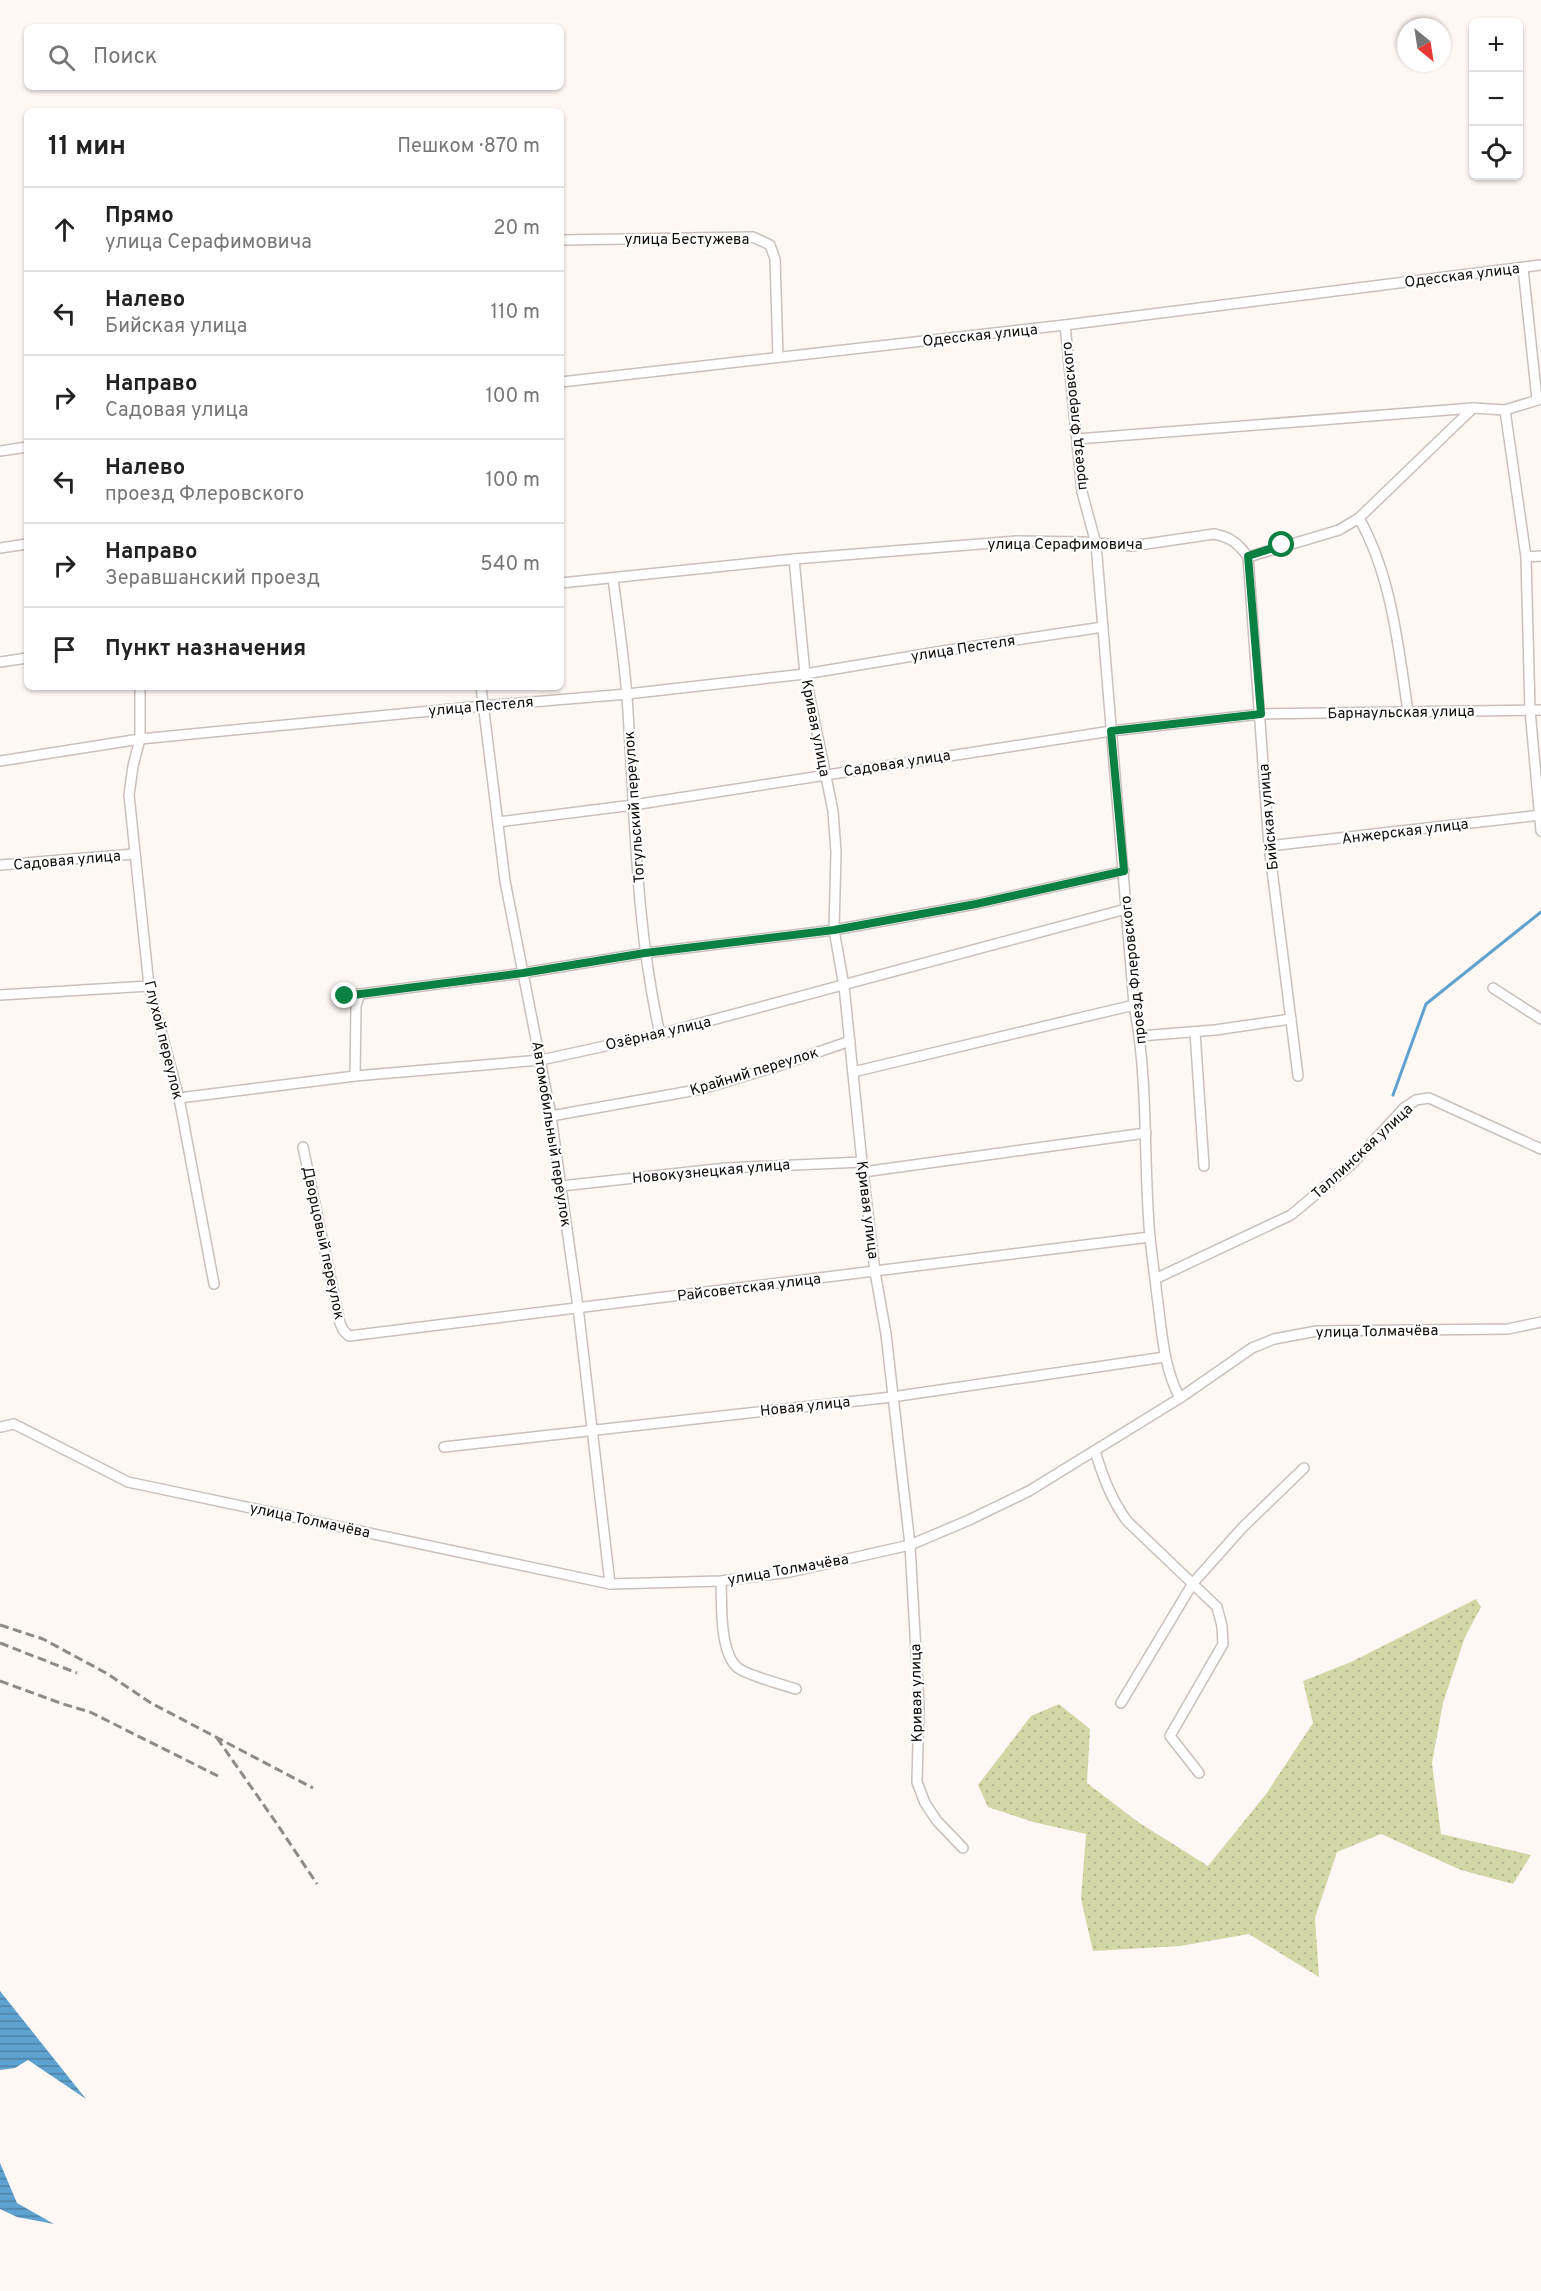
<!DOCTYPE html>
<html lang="ru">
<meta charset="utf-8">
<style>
body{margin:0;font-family:Overpass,sans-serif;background:#f6f6f6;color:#222}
.controls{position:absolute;right:18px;top:18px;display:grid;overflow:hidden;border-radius:9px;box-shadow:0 2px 4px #0004}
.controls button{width:54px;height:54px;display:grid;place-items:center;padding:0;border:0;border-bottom:2px solid #e0e0e0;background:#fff;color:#222;font:30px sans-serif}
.compass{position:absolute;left:1397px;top:18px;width:54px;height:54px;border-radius:50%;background:#fff;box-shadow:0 2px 4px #0004;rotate:150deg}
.stop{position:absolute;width:18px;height:18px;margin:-14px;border:4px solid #0b8043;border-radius:50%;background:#fff}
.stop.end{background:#0b8043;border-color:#fff;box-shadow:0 2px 6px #0008}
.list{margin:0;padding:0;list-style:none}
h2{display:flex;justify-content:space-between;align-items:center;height:78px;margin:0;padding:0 24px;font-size:26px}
h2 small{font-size:20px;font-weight:400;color:#767676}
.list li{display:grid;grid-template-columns:39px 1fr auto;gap:18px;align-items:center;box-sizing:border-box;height:84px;padding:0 24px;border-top:2px solid #e0e0e0}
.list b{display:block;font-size:22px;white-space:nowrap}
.list p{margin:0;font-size:20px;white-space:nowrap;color:#767676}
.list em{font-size:20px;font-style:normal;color:#767676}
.icon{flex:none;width:33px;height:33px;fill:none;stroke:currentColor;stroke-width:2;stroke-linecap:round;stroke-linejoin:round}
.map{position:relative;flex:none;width:1541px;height:2291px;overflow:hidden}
.search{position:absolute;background:#fff;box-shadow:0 2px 4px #0004;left:24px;top:24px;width:540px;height:66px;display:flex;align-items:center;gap:15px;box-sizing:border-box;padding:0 21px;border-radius:9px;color:#767676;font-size:22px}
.panel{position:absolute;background:#fff;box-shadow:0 2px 4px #0004;left:24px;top:108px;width:540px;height:582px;border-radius:9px}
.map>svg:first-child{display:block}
.grass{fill:url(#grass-dots)}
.water{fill:url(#water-rules)}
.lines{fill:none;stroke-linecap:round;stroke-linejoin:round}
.stream{stroke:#5ea2d1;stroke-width:3}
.minor-casing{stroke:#cbbfbb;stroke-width:12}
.minor{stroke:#fff;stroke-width:9}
.rail{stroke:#8f8987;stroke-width:3;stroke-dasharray:9 4.5;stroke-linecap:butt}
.route{stroke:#0b8043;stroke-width:8}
.labels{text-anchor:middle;stroke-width:4.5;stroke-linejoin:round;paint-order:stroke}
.street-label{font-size:15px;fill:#0f0b09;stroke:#fff}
</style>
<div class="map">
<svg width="1541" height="2291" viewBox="0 0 1541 2291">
<defs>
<pattern id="grass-dots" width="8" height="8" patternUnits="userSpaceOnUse" patternTransform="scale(1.5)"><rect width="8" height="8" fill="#d2d7a6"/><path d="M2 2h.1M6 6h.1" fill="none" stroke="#b3b78e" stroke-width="1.8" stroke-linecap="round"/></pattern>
<pattern id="water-rules" width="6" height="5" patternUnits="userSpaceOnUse" patternTransform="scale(1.5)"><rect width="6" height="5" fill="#5ea2d1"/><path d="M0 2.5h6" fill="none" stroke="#4c82a8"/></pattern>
</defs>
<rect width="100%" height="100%" fill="#fef7f4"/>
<path class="grass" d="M1476,1599L1481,1607L1465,1637L1443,1703L1432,1763L1441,1834L1531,1855L1513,1884L1461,1870L1381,1834L1337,1852L1315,1918L1319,1977L1249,1934L1180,1946L1093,1951L1081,1899L1086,1834L1033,1822L988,1807L978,1785L1031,1716L1059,1704L1090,1729L1087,1783L1138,1822L1208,1866L1266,1794L1313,1723L1303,1681L1351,1662Z"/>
<g class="water">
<path d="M0,1991L86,2099L28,2060L15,2068L0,2070Z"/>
<path d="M0,2163L17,2203L54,2224L17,2217L0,2209Z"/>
</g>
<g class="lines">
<path class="stream" d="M1393,1095L1426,1004L1541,912"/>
<defs>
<g id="minor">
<path d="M561,240L753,237L770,245L775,259L778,357"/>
<path d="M1523,268L1537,399"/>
<path d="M1065,325L1082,492L1096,544L1134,1005C1149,1082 1143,1160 1150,1238C1152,1257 1155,1277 1157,1296C1162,1331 1163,1367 1180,1398"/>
<path d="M561,382L1065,325L1541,265"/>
<path d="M1505,410L1526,557L1530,710L1541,831"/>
<path d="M1077,439L1473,408L1505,410L1541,399"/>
<path d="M0,451L27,447"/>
<path d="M1359,518C1392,577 1398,646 1408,711"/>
<path d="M0,548L27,544"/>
<path d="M1248,557L1269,846L1298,1076"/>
<path d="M1526,557L1541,556"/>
<path d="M794,559L805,674L833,811L836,852L834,930L844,986L863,1172L875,1272L886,1334L910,1545L919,1705L917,1782L925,1803L937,1821L963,1848"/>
<path d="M613,578C618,618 624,657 627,697C635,809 635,924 660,1034"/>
<path d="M561,583L794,559L1017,541L1083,542L1132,546L1214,534C1230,537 1238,543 1248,557L1339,530L1359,518L1473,408"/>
<path d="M0,662L27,658"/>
<path d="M140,687V739L133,766L129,795L149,986L179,1098L214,1284"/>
<path d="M481,687L505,881L551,1116L578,1307L610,1584"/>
<path d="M0,761L140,739L483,706L627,694L805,674L949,650L1103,627"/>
<path d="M498,822L633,805L1111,731L1261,714L1541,710"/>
<path d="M1269,846L1541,815"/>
<path d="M0,865L134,854"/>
<path d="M1493,988L1541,1019"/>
<path d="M0,995L149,986"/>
<path d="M345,996L523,973L645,953L834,930L976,904L1124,871"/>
<path d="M1195,1032L1204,1166"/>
<path d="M1140,1036L1215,1030L1291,1019"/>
<path d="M853,1072L1134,1005"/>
<path d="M355,1076L356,1006L359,996"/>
<path d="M179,1098L355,1076L541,1060L660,1034L1126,909"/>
<path d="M551,1116L702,1089L778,1066L850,1041"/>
<path d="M303,1147L340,1323L343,1330L349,1336L1150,1237"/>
<path d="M863,1172L1146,1133"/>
<path d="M561,1186L726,1168L862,1162"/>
<path d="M1155,1279L1291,1215L1352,1164L1404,1108L1416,1100L1429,1098L1541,1149"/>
<path d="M1,1427L14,1424L128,1482L610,1584L721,1581L790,1572L910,1545L969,1520L1029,1491L1180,1398L1252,1348L1274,1339L1317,1331L1508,1329L1541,1322"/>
<path d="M444,1447L892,1397L1165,1357"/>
<path d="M1095,1451C1103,1477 1111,1499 1127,1521L1217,1607L1222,1626L1223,1644L1170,1736L1199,1773"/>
<path d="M721,1581C722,1605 719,1652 738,1668C747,1675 783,1685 796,1689"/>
<path d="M1121,1703L1193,1583L1243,1527L1304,1468"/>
</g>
</defs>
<use href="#minor" class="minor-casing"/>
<use href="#minor" class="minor"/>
<g class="rail">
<path d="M0,1625L43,1639L106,1673L151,1703L313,1788"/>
<path d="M0,1643L77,1673"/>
<path d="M0,1681L63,1704L90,1712L218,1776"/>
<path d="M217,1738L277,1824L317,1884"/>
</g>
</g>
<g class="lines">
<path class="route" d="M345,996L523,973L645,953L834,930L976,904L1124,871L1111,731L1261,714L1248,556L1282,545"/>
</g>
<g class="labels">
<g class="street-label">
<text x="687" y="244">улица Бестужева</text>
<text transform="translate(1462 275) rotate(-7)" y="5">Одесская улица</text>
<text transform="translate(980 335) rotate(-6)" y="5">Одесская улица</text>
<text transform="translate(1074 416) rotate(-96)" y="5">проезд Флеровского</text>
<text x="1065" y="549">улица Серафимовича</text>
<text transform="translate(963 648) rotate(-9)" y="5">улица Пестеля</text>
<text transform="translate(481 706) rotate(-5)" y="5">улица Пестеля</text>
<text transform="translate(1401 712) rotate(-1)" y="5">Барнаульская улица</text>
<text transform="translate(816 728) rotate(79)" y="5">Кривая улица</text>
<text transform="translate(897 763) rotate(-9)" y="5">Садовая улица</text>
<text transform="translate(634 807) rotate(-94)" y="5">Тогульский переулок</text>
<text transform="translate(1268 817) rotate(-95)" y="5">Бийская улица</text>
<text transform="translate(1405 831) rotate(-7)" y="5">Анжерская улица</text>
<text transform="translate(67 860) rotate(-5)" y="5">Садовая улица</text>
<text transform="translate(1133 970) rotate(-96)" y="5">проезд Флеровского</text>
<text transform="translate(658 1033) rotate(-13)" y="5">Озёрная улица</text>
<text transform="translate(164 1040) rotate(76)" y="5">Глухой переулок</text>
<text transform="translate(754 1071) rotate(-17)" y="5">Крайний переулок</text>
<text transform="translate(552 1134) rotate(81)" y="5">Автомобильный переулок</text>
<text transform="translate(1362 1151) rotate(-43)" y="5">Таллинская улица</text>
<text transform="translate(711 1171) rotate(-5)" y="5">Новокузнецкая улица</text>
<text transform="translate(868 1210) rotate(83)" y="5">Кривая улица</text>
<text transform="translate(324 1243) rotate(78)" y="5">Дворцовый переулок</text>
<text transform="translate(749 1287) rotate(-7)" y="5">Райсоветская улица</text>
<text transform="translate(1377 1331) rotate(-1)" y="5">улица Толмачёва</text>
<text transform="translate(805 1406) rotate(-6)" y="5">Новая улица</text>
<text transform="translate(310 1520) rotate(12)" y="5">улица Толмачёва</text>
<text transform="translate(788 1569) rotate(-10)" y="5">улица Толмачёва</text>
<text transform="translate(916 1693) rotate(-91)" y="5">Кривая улица</text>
</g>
</g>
</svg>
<div class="controls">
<button>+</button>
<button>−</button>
<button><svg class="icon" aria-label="locate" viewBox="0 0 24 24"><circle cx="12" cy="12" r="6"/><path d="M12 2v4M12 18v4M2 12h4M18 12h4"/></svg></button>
</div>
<svg class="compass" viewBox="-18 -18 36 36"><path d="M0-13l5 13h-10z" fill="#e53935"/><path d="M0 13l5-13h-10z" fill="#767676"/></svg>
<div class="stop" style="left:1282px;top:545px"></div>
<div class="stop end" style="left:345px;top:996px"></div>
<div class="search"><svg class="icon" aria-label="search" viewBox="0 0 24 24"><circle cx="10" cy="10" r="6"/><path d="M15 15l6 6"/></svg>Поиск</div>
<section class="panel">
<h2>11 мин<small>Пешком · 870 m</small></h2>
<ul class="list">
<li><svg class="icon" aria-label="ahead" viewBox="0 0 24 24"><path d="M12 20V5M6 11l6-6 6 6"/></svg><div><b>Прямо</b><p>улица Серафимовича</p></div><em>20 m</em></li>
<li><svg class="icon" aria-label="left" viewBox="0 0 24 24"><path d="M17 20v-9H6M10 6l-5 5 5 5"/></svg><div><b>Налево</b><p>Бийская улица</p></div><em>110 m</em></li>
<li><svg class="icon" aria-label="right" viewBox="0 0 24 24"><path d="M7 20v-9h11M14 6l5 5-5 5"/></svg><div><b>Направо</b><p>Садовая улица</p></div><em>100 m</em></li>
<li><svg class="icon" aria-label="left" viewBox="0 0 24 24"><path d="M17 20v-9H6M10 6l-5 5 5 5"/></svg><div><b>Налево</b><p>проезд Флеровского</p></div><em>100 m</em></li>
<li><svg class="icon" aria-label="right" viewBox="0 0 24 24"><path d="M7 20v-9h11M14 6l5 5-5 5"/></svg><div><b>Направо</b><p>Зеравшанский проезд</p></div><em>540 m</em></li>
<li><svg class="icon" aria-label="arrive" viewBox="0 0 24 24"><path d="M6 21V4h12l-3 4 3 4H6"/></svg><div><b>Пункт назначения</b></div></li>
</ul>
</section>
</div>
